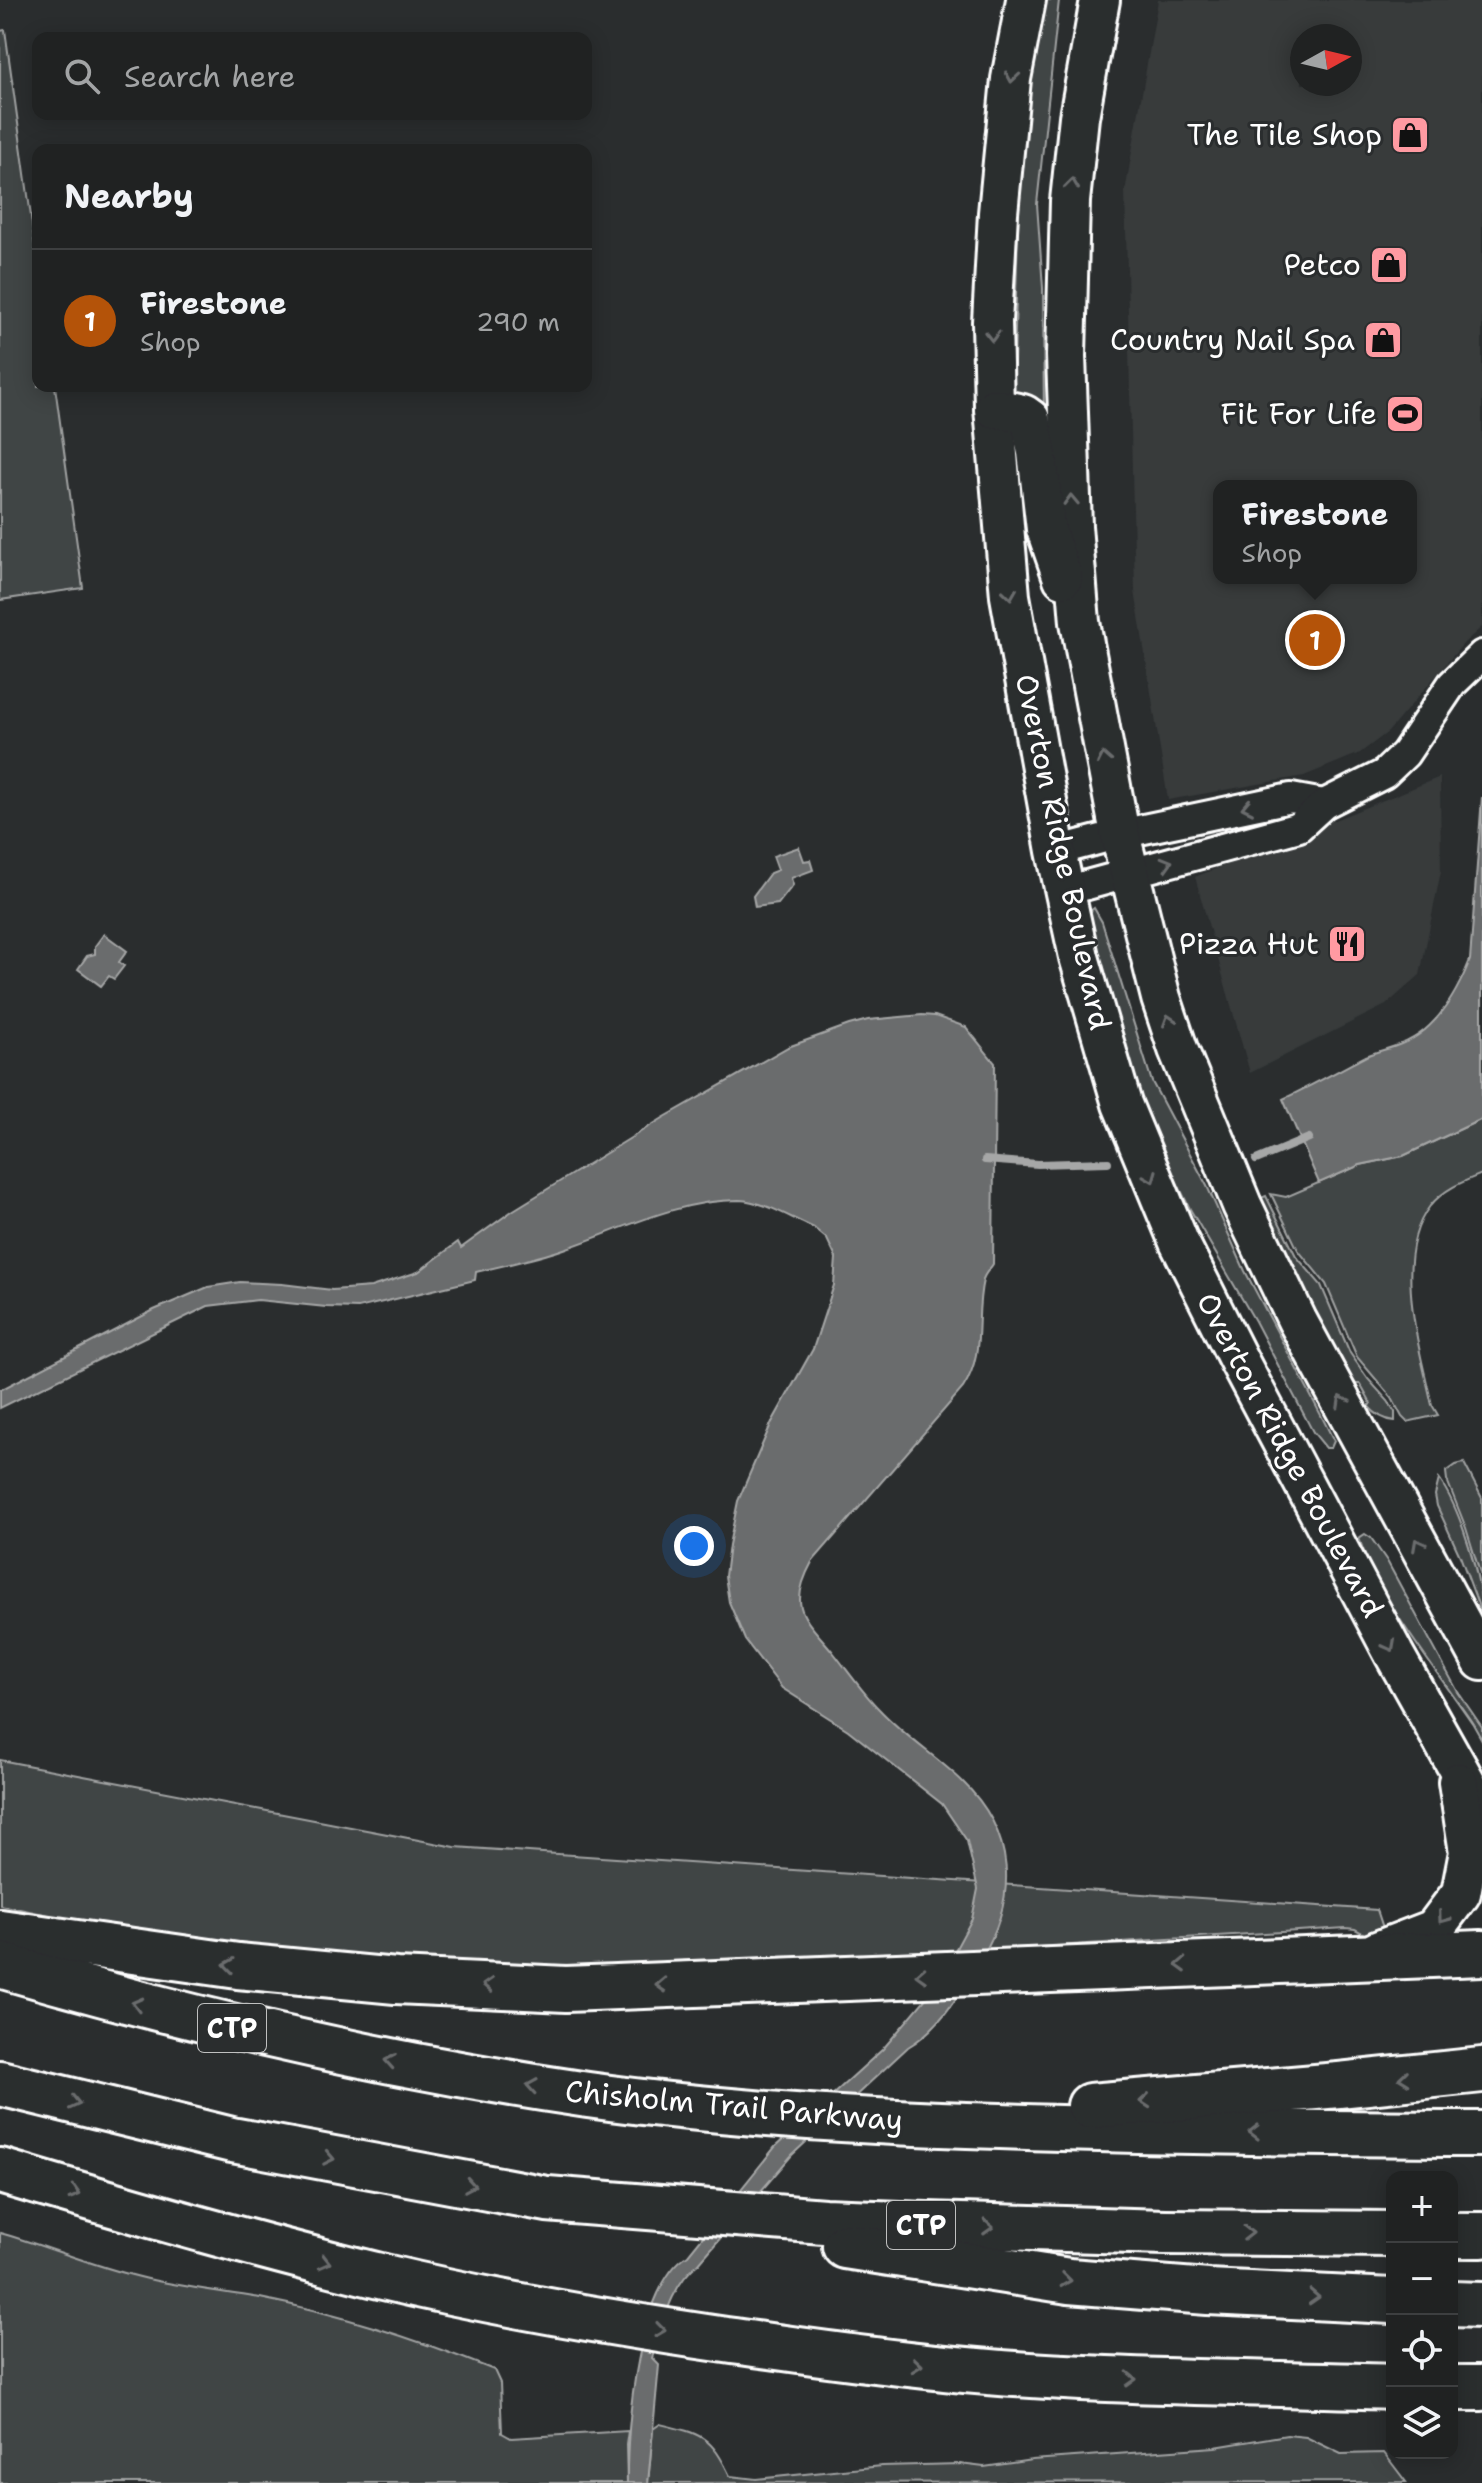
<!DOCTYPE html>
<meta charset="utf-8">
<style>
body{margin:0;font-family:"Shantell Sans",sans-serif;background:#282a2a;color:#f1f3f6}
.controls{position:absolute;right:24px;bottom:24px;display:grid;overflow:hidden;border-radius:16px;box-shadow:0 4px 20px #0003}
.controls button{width:72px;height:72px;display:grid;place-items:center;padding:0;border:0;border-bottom:2px solid #3d3f40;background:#202222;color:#f1f3f6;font:40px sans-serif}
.compass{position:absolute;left:1290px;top:24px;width:72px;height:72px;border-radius:50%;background:#202222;box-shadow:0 4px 20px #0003;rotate:82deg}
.you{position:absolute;left:694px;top:1546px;width:28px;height:28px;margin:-20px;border:6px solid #fff;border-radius:50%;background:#1a73e8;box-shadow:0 0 0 12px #1a73e833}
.badge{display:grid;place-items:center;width:52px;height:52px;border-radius:50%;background:#b45309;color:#fff;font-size:26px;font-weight:700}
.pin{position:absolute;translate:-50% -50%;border:4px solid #fff;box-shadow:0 2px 8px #0006}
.popup{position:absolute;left:1213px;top:480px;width:204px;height:104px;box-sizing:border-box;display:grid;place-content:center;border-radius:16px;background:#202222;filter:drop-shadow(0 2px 6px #0005);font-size:26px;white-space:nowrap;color:#a2a4a5}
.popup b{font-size:30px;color:#f1f3f6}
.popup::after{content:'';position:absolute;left:50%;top:100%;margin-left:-16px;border:16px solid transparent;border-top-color:#202222}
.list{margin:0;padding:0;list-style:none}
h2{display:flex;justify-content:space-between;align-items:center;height:104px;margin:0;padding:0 32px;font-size:34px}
h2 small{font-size:26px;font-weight:400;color:#a2a4a5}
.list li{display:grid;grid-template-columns:52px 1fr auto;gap:24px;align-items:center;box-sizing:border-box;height:144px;padding:0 32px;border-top:2px solid #3d3f40}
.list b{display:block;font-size:30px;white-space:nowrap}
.list p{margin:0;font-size:26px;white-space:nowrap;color:#a2a4a5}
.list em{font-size:26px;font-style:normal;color:#a2a4a5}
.icon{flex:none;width:44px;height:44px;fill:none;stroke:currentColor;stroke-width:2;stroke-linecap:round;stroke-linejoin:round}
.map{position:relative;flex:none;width:1482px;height:2483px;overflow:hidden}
.search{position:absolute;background:#202222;box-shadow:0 4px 20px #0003;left:32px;top:32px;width:560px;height:88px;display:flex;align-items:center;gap:20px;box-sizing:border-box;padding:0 28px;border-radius:16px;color:#a2a4a5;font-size:30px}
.panel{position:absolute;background:#202222;box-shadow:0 4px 20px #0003;left:32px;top:144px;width:560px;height:248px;border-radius:16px}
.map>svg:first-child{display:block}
.built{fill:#373a3b;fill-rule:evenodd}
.green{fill:#414445;stroke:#a0a2a2;stroke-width:2}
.water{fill:#6a6c6d;stroke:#a6a7a7;stroke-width:2}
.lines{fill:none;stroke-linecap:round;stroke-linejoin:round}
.stream{stroke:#a6a7a7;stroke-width:8}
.street-casing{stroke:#fff;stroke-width:34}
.secondary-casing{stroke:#fff;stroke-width:44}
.highway-casing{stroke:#fff;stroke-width:50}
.street{stroke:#2a2d2e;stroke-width:28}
.secondary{stroke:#2a2d2e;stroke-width:38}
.highway{stroke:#2a2d2e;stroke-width:44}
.oneway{stroke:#6a6c6d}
.labels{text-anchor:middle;stroke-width:6;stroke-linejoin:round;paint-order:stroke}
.shield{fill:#2a2d2e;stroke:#bfc0c0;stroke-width:2}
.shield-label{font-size:28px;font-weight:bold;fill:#fff}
.poi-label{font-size:30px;fill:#fff;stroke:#2a2d2e;text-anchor:end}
.street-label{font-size:30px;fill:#fff;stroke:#2a2d2e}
</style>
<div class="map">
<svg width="1482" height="2483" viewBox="0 0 1482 2483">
<rect width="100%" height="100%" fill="#2a2d2e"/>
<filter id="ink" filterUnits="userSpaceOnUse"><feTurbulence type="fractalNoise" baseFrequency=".0125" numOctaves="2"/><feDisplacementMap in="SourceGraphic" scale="16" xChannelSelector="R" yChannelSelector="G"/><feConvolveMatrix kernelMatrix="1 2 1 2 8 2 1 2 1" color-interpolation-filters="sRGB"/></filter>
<g filter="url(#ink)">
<g class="built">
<path d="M1158,0H1482V627L1464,643L1388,732L1360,753L1304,776L1168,800L1135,591L1125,192ZM1302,36H1350V84H1302ZM1219,486H1411V578H1219Z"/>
<path d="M1440,777L1441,871L1420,975L1386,1005L1250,1073L1195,877Z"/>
</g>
<g class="green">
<path d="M1042,0H1059L1037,204L1043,288L1044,423L1013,395L1020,163Z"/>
<path d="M5,30L38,267V386H55L83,588L0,600V31Z"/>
<path d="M1094,908L1102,922L1152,1082L1207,1186L1245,1271L1323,1419L1334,1441L1331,1448H1326L1313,1432L1255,1321L1190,1209L1153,1133L1089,936V912Z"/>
<path d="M1482,1119V1174C1462,1182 1444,1189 1430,1206C1391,1256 1420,1350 1432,1405L1438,1415L1407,1422L1402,1417L1392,1398L1357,1357L1326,1284L1298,1250L1271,1194L1286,1197L1360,1165L1403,1156Z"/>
<path d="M1266,1196L1296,1256L1321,1285L1350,1353L1368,1379L1388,1401L1395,1412V1421C1385,1420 1375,1414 1368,1406L1371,1404L1360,1384H1356L1352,1380L1302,1287L1261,1198Z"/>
<path d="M1464,1463L1482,1498V1579L1466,1528L1447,1480L1446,1472L1456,1465Z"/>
<path d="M1439,1479C1460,1508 1482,1579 1482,1615L1460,1556L1437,1506L1435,1495Z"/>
<path d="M1365,1534L1371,1538L1387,1561L1458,1692L1482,1727V1740L1473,1724C1435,1668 1380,1602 1359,1538Z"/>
<path d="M0,1760L455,1847L1377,1910L1386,1937L1368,1936L1355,1929L1346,1928L812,1961L628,1968L355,1961L92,1924L0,1905Z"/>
<path d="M0,2233C47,2246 92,2266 140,2277C179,2287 220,2291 260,2298C340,2314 419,2340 494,2370L500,2383L502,2433L511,2438L628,2431L626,2445L627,2483H0Z"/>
<path d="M660,2424C702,2434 711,2436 730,2476L756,2479L882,2466L960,2464L984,2467L1032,2460L1215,2447L1287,2435L1306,2437L1341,2454L1384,2453L1406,2482L648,2483L653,2429Z"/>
</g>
<g class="water">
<path d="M1482,797V1119L1403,1156L1360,1165L1319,1183L1283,1099C1311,1086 1338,1071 1366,1056C1377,1051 1389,1049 1401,1044C1436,1031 1457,993 1470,960Z"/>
<path d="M799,847L804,861L810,860L813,870L791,878L793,885L778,904L755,907L753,896L770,873L778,870L773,856Z"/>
<path d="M104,934L127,951L119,962L124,966L114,979L109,976L101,986L78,969L87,956L95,954V946Z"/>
<path d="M922,1015L935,1016L966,1027L995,1063L993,1264C990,1269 984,1274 983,1280C974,1318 986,1352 963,1388L812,1562C787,1608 804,1617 833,1652C848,1671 862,1692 879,1709C904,1736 936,1756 962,1781C1016,1833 1018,1897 981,1959C961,1991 941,2028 908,2047L792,2155L699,2263C670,2285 663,2325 652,2358L659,2365L648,2483H627C626,2428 638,2285 688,2255L775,2147L883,2049L934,1989L972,1919L978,1889L967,1841L942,1804L848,1730L782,1688L745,1640L729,1602L725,1576L729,1545L738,1501L771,1424L813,1349L834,1285L836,1258L827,1239L814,1228C791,1218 764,1201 739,1200C674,1200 615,1233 555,1252C529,1260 502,1266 476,1272L475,1280L358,1308L326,1307L258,1300L208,1306L0,1408V1390L154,1310L208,1287L240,1282L282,1284L332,1290L371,1287L418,1272L458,1242L461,1248L512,1211L663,1118L788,1047L849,1025L868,1020Z"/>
</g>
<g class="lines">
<g class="stream">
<path d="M985,1160L1038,1164L1108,1162"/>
<path d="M1256,1160L1309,1138"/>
</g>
<defs>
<g id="street">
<path d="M1056,851L1120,834L1291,798L1324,804"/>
<path d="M1065,891L1299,827L1324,804L1384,774L1405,754L1452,684L1482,655"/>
</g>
<g id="secondary">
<path d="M1026,0L1011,79L998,213L992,322L994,408L1010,596L1056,851L1079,957L1122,1104L1179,1242L1240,1363L1394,1654L1482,1811"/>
<path d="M1100,0L1079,117L1070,201L1066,356L1072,526L1080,622L1120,834L1161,998L1178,1049L1242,1205L1297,1320L1482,1661"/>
<path d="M994,408L1023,414L1030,419L1037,452L1046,529L1063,578"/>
<path d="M1377,1951L1434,1929L1461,1893L1469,1852L1458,1782"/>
</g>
<g id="highway">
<path d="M0,1932L238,1966L396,1981L566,1989L1482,1953"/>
<path d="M0,1965C193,2021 388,2066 588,2095C724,2114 863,2122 1000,2126C1161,2132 1321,2133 1482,2134"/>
<path d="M0,2083L232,2140L547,2199L824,2221L927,2225L1165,2232L1392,2234"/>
<path d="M1090,2106L1339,2085L1482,2070"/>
<path d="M0,2171C127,2209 255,2246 384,2277C497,2304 611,2323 726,2340C799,2350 872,2361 945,2368C1093,2383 1243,2382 1392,2387"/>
<path d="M1452,2235H1482"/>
<path d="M845,2246L1069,2281L1208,2292L1392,2301"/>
<path d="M1452,2304L1482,2305"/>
<path d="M1452,2388H1482"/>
</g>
</defs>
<use href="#street" class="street-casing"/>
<use href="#secondary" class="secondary-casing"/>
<use href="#highway" class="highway-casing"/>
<use href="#street" class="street"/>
<use href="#secondary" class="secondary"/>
<use href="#highway" class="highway"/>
</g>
<defs><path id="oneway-chevron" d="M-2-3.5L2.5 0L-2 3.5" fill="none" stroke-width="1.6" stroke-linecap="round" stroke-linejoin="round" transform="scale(2)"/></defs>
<g class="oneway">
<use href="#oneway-chevron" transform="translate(1012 77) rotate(99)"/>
<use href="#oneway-chevron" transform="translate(1072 184) rotate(-83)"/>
<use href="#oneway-chevron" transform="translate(992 336) rotate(89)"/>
<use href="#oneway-chevron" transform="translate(1071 500) rotate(-92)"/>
<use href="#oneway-chevron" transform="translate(1010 594) rotate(82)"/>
<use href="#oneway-chevron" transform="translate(1104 758) rotate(-101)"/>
<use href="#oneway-chevron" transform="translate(1247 807) rotate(168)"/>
<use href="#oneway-chevron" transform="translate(1167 863) rotate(-16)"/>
<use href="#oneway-chevron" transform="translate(1169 1020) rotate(-108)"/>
<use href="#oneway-chevron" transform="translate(1151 1177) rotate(68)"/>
<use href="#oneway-chevron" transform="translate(1342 1401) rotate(-119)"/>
<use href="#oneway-chevron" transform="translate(1418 1544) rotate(-118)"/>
<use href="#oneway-chevron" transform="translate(1390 1646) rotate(62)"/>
<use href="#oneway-chevron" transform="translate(1443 1918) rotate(126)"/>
<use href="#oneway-chevron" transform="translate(229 1965) rotate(-172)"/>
<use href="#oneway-chevron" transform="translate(1181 1965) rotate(178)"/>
<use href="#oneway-chevron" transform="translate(921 1975) rotate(178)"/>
<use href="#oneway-chevron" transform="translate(488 1985) rotate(-177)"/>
<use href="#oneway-chevron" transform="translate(661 1985) rotate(178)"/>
<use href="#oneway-chevron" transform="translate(137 2004) rotate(-165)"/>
<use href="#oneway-chevron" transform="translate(390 2061) rotate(-170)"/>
<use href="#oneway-chevron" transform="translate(1404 2078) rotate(174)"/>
<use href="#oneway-chevron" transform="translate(532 2086) rotate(-171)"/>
<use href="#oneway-chevron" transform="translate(1145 2101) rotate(175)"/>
<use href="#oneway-chevron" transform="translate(75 2103) rotate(13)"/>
<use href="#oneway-chevron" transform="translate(1254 2132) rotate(-180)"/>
<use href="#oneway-chevron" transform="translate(329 2158) rotate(11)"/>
<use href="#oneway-chevron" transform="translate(470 2185) rotate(10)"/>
<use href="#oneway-chevron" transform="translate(75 2193) rotate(17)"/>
<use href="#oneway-chevron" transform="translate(988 2227) rotate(2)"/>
<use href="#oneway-chevron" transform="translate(1248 2233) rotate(1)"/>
<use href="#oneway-chevron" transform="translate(325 2262) rotate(14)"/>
<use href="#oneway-chevron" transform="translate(1066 2280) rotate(7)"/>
<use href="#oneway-chevron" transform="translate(1314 2297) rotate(3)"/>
<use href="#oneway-chevron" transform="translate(660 2330) rotate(8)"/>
<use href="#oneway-chevron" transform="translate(917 2365) rotate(6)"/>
<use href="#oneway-chevron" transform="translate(1131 2379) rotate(2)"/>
</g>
</g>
<defs>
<symbol id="shop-square" viewBox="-11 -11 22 22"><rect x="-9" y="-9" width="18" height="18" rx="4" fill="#ff9aa2" stroke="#2a2d2e"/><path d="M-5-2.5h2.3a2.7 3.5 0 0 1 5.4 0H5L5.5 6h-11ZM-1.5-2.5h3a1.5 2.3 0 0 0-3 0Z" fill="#111"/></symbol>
<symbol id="stadium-square" viewBox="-11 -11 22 22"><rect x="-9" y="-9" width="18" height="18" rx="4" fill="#ff9aa2" stroke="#2a2d2e"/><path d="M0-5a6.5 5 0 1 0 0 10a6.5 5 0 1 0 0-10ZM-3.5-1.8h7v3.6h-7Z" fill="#111"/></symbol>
<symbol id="restaurant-square" viewBox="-11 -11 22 22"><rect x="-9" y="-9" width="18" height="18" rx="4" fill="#ff9aa2" stroke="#2a2d2e"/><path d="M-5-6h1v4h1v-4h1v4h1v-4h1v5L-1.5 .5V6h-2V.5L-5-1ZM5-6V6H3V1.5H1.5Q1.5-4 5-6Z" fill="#111"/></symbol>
</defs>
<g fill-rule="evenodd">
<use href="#shop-square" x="1388" y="113" width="44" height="44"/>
<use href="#shop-square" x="1367" y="243" width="44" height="44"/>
<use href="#shop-square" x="1361" y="318" width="44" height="44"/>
<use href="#stadium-square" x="1383" y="392" width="44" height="44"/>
<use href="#restaurant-square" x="1325" y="922" width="44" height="44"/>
</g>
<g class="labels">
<g class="shield">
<rect x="198" y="2004" width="68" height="48" rx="6"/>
<rect x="887" y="2201" width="68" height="48" rx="6"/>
</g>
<g class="shield-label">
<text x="232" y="2038">CTP</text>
<text x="921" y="2235">CTP</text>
</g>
<g class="poi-label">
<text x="1382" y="145">The Tile Shop</text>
<text x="1361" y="275">Petco</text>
<text x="1355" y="350">Country Nail Spa</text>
<text x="1377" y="424">Fit For Life</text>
<text x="1319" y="954">Pizza Hut</text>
</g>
<g class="street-label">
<text transform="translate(1063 852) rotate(78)" y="10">Overton Ridge Boulevard</text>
<text transform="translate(1290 1455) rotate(62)" y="10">Overton Ridge Boulevard</text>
<text transform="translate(734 2106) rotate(5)" y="10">Chisholm Trail Parkway</text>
</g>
</g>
</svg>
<div class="controls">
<button>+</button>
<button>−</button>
<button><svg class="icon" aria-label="locate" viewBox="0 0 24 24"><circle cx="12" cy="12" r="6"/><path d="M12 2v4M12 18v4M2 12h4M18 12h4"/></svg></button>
<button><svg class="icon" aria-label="layers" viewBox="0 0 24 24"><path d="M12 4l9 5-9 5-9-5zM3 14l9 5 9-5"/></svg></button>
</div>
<svg class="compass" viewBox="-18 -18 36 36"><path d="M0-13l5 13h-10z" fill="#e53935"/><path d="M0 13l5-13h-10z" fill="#a2a4a5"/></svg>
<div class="you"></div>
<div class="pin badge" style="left:1315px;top:640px">1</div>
<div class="popup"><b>Firestone</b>Shop</div>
<div class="search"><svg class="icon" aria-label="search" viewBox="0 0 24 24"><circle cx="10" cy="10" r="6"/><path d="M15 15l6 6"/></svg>Search here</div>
<section class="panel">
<h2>Nearby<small></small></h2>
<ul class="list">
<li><span class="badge">1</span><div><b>Firestone</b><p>Shop</p></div><em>290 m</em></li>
</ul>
</section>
</div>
